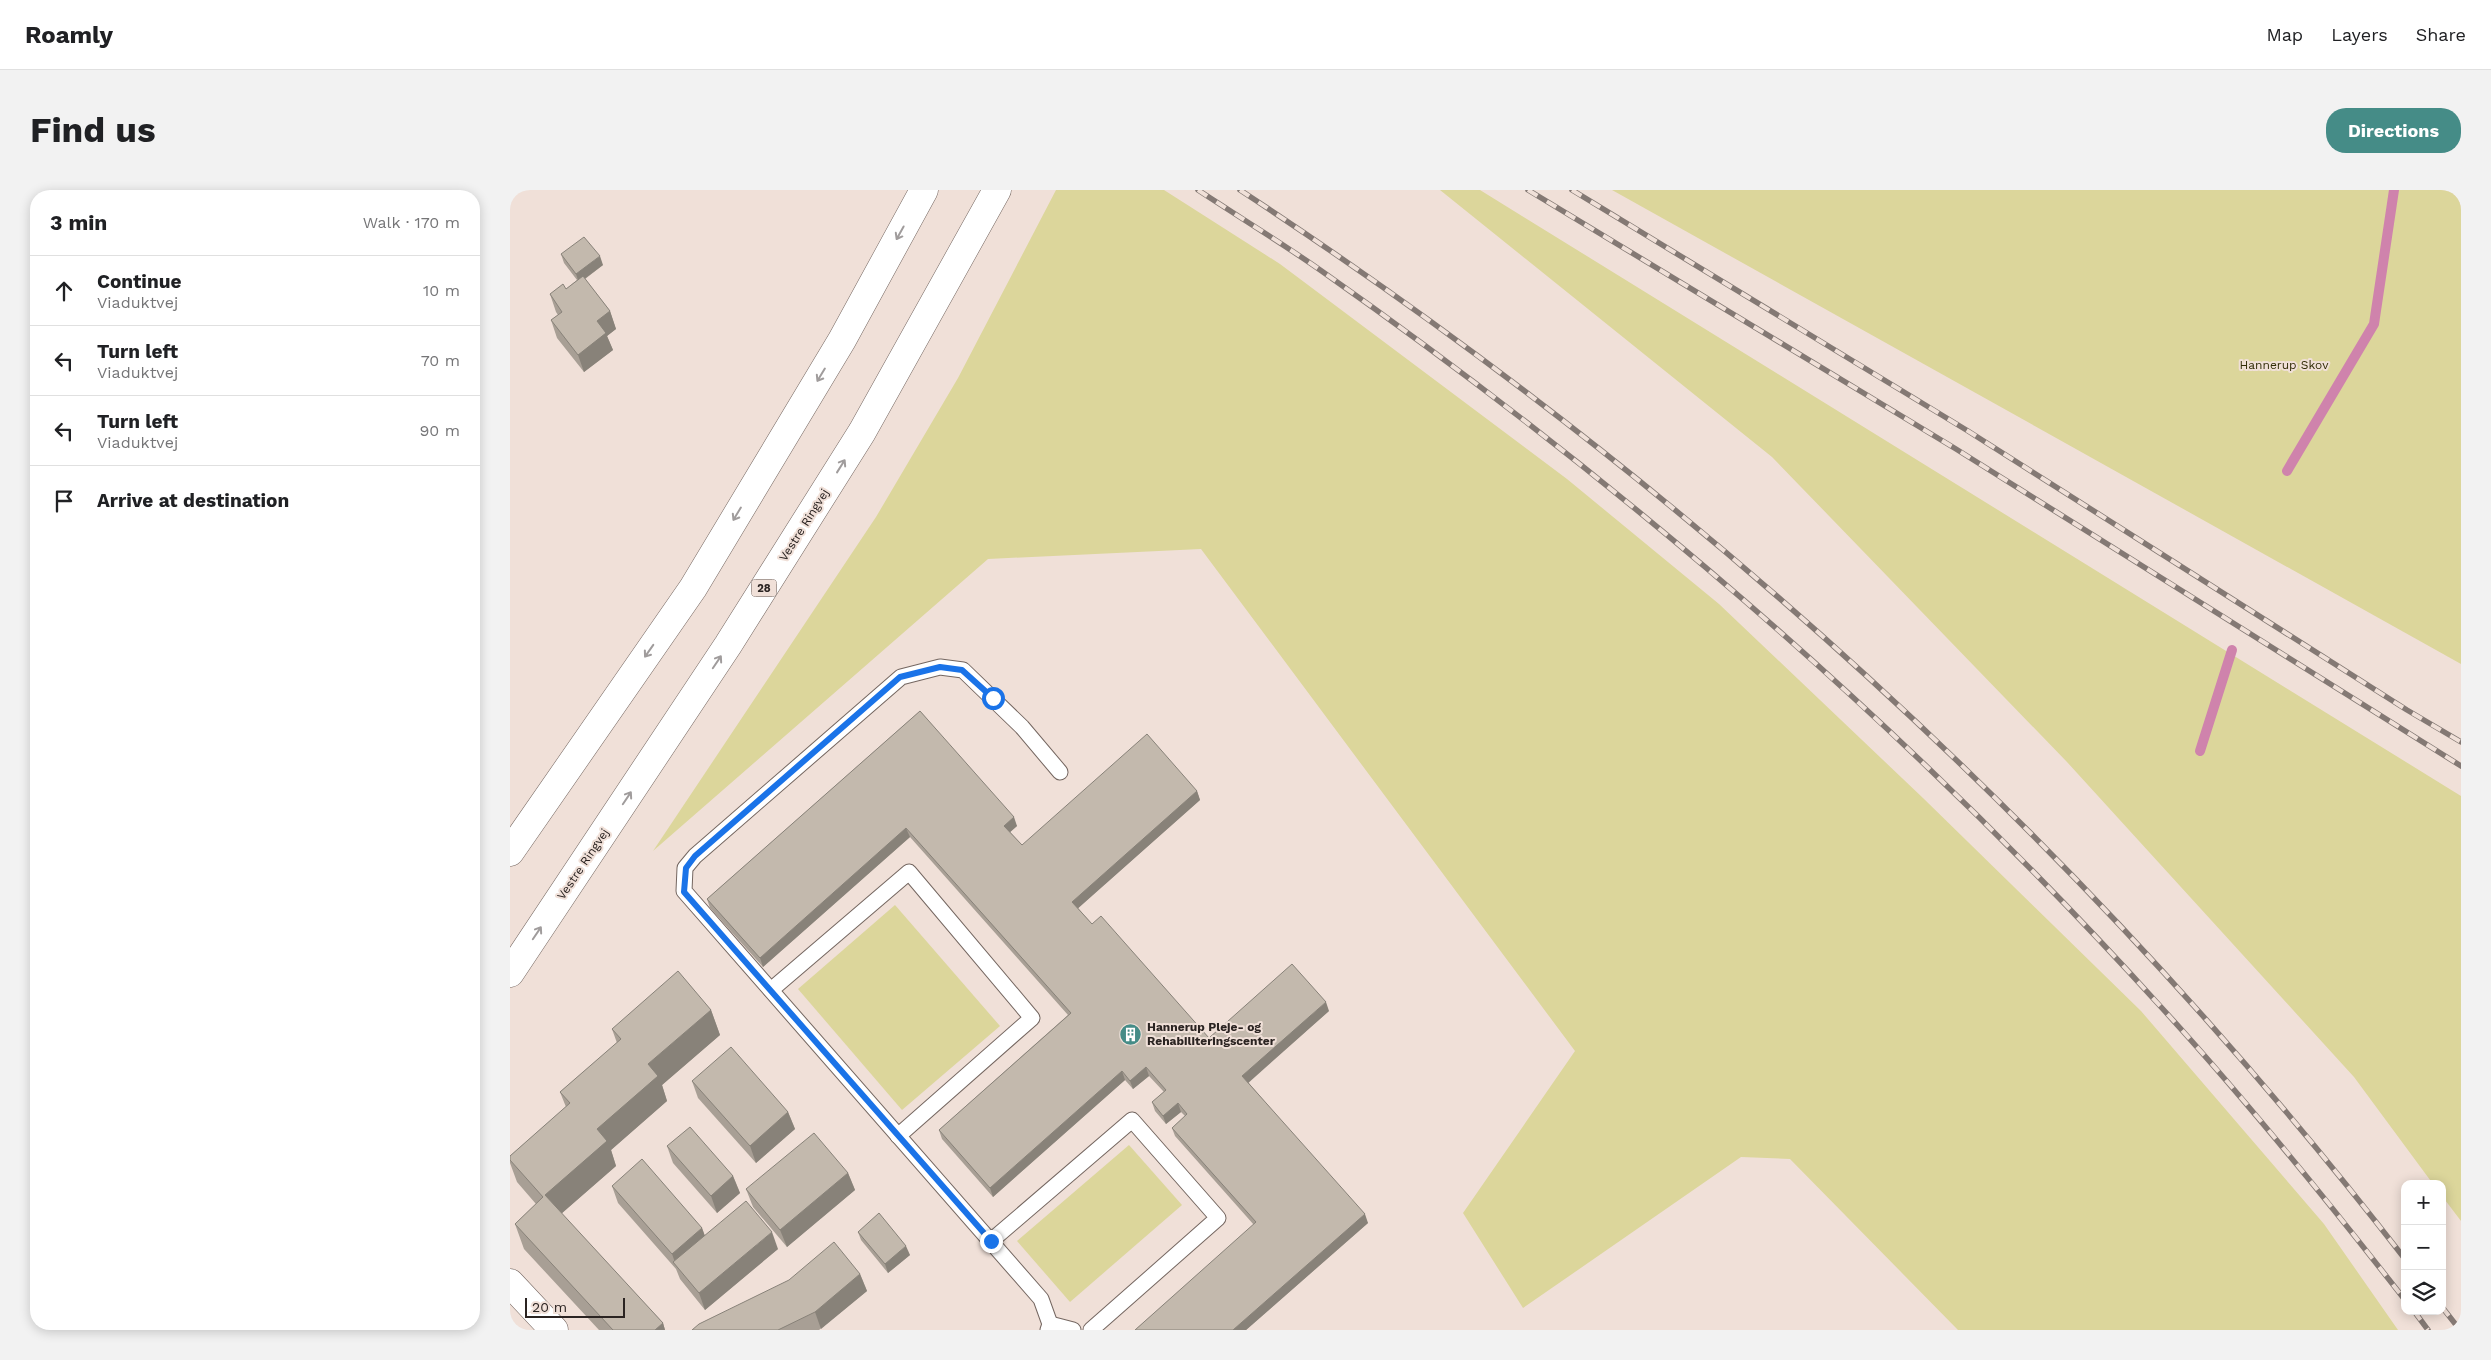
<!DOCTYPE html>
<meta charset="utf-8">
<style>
body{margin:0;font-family:"Work Sans",sans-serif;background:#f2f2f2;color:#202124}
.controls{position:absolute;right:15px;bottom:15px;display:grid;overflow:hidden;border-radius:10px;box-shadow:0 2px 12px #0003}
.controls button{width:45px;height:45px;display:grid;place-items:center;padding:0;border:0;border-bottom:1px solid #e0e0e0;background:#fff;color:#202124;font:25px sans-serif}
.scale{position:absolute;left:15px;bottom:12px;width:100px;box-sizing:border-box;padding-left:5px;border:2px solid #2b2422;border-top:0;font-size:14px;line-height:18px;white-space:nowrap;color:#2b2422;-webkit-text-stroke:4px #f0e0d8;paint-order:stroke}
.stop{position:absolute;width:15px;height:15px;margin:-11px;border:4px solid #1a73e8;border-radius:50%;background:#fff}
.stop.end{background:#1a73e8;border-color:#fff;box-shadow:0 1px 5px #0008}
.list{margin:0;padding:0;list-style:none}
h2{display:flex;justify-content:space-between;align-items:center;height:65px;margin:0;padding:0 20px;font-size:21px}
h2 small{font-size:16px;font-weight:400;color:#757577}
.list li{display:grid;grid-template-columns:32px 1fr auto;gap:15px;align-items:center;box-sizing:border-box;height:70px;padding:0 20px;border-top:1px solid #e0e0e0}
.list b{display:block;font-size:19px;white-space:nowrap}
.list p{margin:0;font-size:16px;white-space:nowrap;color:#757577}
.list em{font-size:16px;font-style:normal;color:#757577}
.icon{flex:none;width:28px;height:28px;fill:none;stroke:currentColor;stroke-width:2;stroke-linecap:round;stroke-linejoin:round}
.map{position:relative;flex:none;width:1951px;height:1140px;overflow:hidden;border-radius:20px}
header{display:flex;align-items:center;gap:30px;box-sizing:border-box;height:70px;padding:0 25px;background:#fff;border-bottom:1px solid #e0e0e0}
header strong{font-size:24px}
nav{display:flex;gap:28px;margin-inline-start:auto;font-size:18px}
.intro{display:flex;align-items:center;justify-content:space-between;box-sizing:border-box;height:120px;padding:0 30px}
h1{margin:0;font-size:35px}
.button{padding:12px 22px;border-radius:20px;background:#458c87;color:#fff;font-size:18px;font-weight:700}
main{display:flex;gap:30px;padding:0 30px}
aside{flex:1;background:#fff;border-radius:20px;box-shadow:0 2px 12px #0003}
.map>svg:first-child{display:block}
.green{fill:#dcd69b}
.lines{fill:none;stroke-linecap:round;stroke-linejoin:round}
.stream{stroke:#cf83ac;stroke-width:10}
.lane-casing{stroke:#746660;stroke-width:17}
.street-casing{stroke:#746660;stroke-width:29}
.primary-casing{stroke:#746660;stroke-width:29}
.lane{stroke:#fff;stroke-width:15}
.street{stroke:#fff;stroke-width:28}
.primary{stroke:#fff;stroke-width:28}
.rail-casing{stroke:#847974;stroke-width:5.5}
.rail{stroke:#f0e0d8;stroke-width:4;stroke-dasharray:11;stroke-linecap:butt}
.wall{fill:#a89f95}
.shaded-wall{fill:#888279}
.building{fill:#c3b9ad;stroke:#888279}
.oneway{stroke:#a09c9c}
.route{stroke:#1a73e8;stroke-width:6}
.labels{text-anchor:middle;stroke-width:4;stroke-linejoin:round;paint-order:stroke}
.shield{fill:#f0e0d8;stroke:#665c59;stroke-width:1}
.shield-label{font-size:11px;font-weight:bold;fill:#2b2422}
.park-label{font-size:12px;fill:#322d07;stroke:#f0e0d8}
.street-label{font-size:12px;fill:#2b2422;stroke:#f0e0d8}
.poi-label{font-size:12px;font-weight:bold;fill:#2b2422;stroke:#f0e0d8;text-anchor:start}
</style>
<header>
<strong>Roamly</strong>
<nav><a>Map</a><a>Layers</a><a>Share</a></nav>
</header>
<div class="intro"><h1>Find us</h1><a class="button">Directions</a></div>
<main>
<aside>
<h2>3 min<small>Walk · 170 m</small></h2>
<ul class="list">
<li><svg class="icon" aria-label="ahead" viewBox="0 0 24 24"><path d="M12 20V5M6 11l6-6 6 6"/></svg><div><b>Continue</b><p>Viaduktvej</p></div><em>10 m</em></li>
<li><svg class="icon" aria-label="left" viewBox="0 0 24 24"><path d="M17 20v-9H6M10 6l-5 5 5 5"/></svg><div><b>Turn left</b><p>Viaduktvej</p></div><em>70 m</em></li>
<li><svg class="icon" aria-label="left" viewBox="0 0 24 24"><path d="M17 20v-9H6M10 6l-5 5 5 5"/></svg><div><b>Turn left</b><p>Viaduktvej</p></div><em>90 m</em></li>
<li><svg class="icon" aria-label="arrive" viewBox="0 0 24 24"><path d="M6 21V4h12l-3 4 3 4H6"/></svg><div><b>Arrive at destination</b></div></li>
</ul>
</aside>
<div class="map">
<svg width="1951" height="1140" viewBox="0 0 1951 1140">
<rect width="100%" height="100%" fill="#f0e0d8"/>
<g class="green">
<path d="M546,0H654L770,74L1057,289L1209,414L1413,608L1631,821L1814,1034L1888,1140H1448L1280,969L1231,967L1013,1118L953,1023L1065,861L691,359L478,369L143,661L366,327L448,188Z"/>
<path d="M930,0H970L1951,606V1031L1932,1006V994H1923L1844,887L1557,572L1262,267Z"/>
<path d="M1102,0H1951V474Z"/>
<path d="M385,715L490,836L392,920L288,799Z"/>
<path d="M619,955L672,1015L560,1112L507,1051Z"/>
</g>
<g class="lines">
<g class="stream">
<path d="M1777,281L1864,134L1884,0"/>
<path d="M1690,561L1722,460"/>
</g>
<defs>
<g id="lane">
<path d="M261,800L399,682L522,828L388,946"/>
<path d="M481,1051L622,930L708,1028L581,1140"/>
<path d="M540,1134L563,1140"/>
<path d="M538,1140L540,1134L531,1109L174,701L175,678L185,666L391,487L430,477L453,480L512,537L550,582"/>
</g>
<path id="street" d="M0,1093L44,1140"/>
<g id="primary">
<path d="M0,662L183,398L332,150L414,0"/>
<path d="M0,783L218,455L352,242L487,0"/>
</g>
</defs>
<use href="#lane" class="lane-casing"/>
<use href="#street" class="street-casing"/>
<use href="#primary" class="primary-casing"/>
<use href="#lane" class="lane"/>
<use href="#street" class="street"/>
<use href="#primary" class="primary"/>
<defs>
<g id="rail">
<path d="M688,0C729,27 772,53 813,82C1117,296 1401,541 1651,817C1737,911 1817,1010 1895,1110"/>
<path d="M730,0C1172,290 1571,650 1895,1069"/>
<path d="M1018,0L1446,259L1951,576"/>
<path d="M1062,0L1458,241L1897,520L1951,552"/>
<path d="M1932,1117L1950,1140"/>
<path d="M1904,1121L1918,1140"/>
</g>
</defs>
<use href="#rail" class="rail-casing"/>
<use href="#rail" class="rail"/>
</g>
<g class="wall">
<path d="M51,64L93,75L75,89L100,121L106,139L97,146L103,160L74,182L47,148L41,130L48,125L46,122L40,104L56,99L67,90L54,73Z"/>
<path d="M410,521L507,636L500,642L512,655L687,601L690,610L568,718L582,734L699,848L819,821L738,892L858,1033L736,1140H625L744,1035L665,946L662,938L675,926L671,922L656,934L645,921L642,912L654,902L639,886L623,899L615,890L483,1007L432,949L429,940L558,825L400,647L253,777L200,718L197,709Z"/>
<path d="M201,820L210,845L152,895L157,911L101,960L106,976L51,1024L153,1133L155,1140H89L14,1059L5,1034L26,1014L7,992L0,973V966L56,917L50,902L107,853L102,839Z"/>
<path d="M182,891L278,922L285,939L246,973L188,908Z"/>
<path d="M157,956L223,986L230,1003L207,1023L163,973Z"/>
<path d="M338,983L345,1000L277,1057L243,1017L236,999Z"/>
<path d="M102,996L192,1038L195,1046L268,1059L195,1120L170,1089L166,1079L108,1013Z"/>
<path d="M348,1042L400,1065L378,1083L351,1050Z"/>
<path d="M350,1084L357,1101L309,1140H182Z"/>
</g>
<g class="shaded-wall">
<path d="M90,66L93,75L69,93L66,84Z"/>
<path d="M100,121L106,139L97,146L103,160L74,182L68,165L87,131Z"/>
<path d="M687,601L690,610L565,721L562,712Z"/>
<path d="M504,627L507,636L498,644L494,636Z"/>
<path d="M396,638L400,647L253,777L250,768Z"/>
<path d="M816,812L819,821L736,895L732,886Z"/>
<path d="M201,820L210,845L152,895L157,911L101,960L106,976L44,1030L35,1005L138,874Z"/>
<path d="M636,877L639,886L623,899L620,891Z"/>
<path d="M612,881L615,890L483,1007L480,998Z"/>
<path d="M668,913L671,922L656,934L653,926Z"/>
<path d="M278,922L285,939L246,973L240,956Z"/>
<path d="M338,983L345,1000L277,1057L270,1040Z"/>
<path d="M223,986L230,1003L207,1023L201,1006Z"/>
<path d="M855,1024L858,1033L736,1140H723Z"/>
<path d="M192,1038L198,1055L166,1075L162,1064Z"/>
<path d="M262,1042L268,1059L195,1120L189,1103Z"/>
<path d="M396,1056L400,1065L378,1083L375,1074Z"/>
<path d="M350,1084L357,1101L311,1139L305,1122Z"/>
<path d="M153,1133L155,1140H145Z"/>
</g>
<g class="building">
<path d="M74,47L90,66L66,84L51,64Z"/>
<path d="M73,86L100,121L87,131L96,143L68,165L41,130L52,122L40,104L53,94L56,99Z"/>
<path d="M410,521L504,627L494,636L512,655L637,544L687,601L562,712L582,734L591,726L699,848L782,774L816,812L732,886L855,1024L723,1140H625L746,1032L662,938L677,924L668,913L653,926L642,912L656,900L636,877L620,891L612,881L480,998L429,940L561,823L396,638L250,768L197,709Z"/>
<path d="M168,781L201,820L138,874L148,886L87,939L97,951L35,1005L153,1133L145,1140H103L5,1034L33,1007L0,970V966L60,913L50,902L111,849L102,839Z"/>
<path d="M221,857L278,922L240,956L182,891Z"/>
<path d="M180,937L223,986L201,1006L157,956Z"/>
<path d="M304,943L338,983L270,1040L236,999Z"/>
<path d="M132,969L192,1038L162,1064L102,996Z"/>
<path d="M236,1011L262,1042L189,1103L163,1072Z"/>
<path d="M369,1023L396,1056L375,1074L348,1042Z"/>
<path d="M324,1052L350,1084L305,1122L268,1140H182L189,1134L279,1090Z"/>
</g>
<defs><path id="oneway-shaft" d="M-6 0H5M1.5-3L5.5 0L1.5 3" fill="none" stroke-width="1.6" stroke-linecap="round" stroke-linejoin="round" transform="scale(1.25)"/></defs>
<g class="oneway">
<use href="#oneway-shaft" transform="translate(390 43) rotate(119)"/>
<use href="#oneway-shaft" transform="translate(311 185) rotate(121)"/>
<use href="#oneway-shaft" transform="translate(331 276) rotate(-58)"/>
<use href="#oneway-shaft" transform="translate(227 324) rotate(121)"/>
<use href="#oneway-shaft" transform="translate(139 461) rotate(125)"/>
<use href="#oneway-shaft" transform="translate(207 472) rotate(-56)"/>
<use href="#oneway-shaft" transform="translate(117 608) rotate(-56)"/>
<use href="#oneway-shaft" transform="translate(27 743) rotate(-56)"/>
</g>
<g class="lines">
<path class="route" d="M481,1051L174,702L176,678L185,666L390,487L430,477L452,480L483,508"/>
</g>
<defs>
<symbol id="building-disc" viewBox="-11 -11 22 22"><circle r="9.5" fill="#458c87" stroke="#f0e0d8"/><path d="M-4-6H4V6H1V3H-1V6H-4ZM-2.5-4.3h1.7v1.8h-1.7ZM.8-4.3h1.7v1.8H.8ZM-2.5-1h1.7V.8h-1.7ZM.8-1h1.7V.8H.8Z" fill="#fff"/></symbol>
</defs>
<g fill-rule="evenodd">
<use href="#building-disc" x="608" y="832" width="25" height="25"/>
</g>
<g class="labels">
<rect class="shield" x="241.5" y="389.5" width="25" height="17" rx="4"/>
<g class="shield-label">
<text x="254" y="402">28</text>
</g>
<g class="park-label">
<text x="1774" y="179">Hannerup Skov</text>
</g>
<g class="street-label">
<text transform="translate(294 335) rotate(-58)" y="4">Vestre Ringvej</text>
<text transform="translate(73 674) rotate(-56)" y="4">Vestre Ringvej</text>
</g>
<g class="poi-label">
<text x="637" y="841">Hannerup Pleje- og<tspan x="637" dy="14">Rehabiliteringscenter</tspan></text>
</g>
</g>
</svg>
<div class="controls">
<button>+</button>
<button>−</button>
<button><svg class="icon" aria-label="layers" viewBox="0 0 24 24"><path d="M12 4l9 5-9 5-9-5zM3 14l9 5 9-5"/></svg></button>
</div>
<div class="scale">20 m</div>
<div class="stop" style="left:483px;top:508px"></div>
<div class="stop end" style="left:481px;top:1051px"></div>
</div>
</main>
